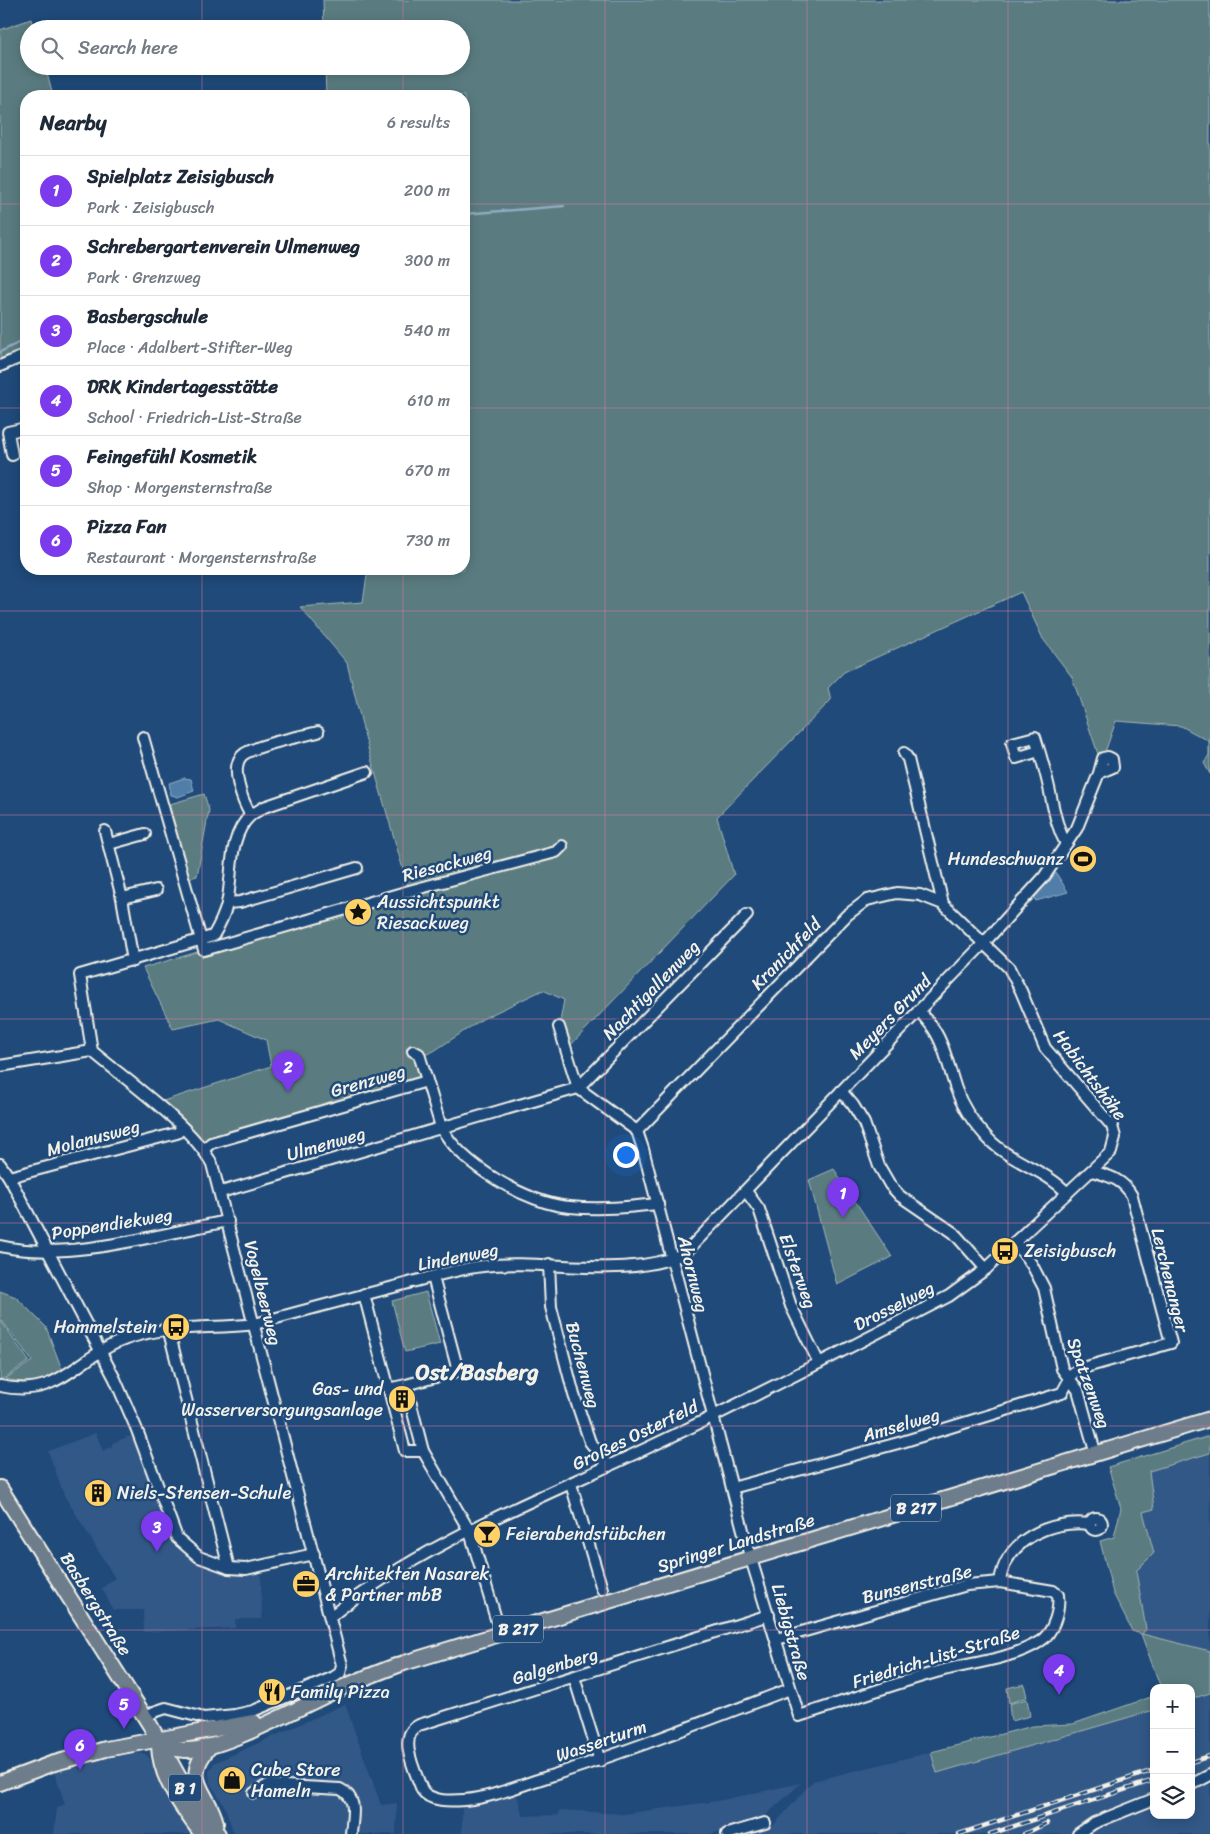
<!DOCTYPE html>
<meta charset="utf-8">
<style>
body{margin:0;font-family:Sriracha,sans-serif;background:#f6f6f7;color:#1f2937}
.controls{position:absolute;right:15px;bottom:15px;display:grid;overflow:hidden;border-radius:10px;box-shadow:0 2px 12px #0003}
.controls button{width:45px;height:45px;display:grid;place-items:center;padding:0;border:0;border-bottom:1px solid #e0e1e3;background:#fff;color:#1f2937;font:25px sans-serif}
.you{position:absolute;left:625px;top:1154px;width:18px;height:18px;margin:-12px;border:4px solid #fff;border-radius:50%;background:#1a73e8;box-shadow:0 0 0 8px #1a73e833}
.badge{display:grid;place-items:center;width:32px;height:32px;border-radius:50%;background:#7c3aed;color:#fff;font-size:16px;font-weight:700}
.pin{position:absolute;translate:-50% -41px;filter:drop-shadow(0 1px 2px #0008)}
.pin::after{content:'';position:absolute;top:26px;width:18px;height:15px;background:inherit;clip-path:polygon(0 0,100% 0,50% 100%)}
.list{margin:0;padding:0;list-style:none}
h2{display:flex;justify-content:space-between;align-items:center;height:65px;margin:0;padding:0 20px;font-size:21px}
h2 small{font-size:16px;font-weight:400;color:#747a83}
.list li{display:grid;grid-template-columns:32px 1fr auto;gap:15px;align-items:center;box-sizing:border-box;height:70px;padding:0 20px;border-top:1px solid #e0e1e3}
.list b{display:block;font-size:19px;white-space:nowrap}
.list p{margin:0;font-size:16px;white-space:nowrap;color:#747a83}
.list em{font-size:16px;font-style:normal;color:#747a83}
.icon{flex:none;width:28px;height:28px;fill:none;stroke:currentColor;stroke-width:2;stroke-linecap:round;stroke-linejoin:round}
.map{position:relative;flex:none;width:1210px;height:1834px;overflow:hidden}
.search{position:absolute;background:#fff;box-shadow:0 2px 12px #0003;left:20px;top:20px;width:450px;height:55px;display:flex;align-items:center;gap:12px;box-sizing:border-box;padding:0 18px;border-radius:28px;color:#747a83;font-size:19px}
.panel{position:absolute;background:#fff;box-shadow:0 2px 12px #0003;left:20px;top:90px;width:450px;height:485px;border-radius:20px}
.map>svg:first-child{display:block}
.built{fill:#325887}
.green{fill:#5a7b80;stroke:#a7b6b4}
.water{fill:#517ea9;stroke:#92acc2}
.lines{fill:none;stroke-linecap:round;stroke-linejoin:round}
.stream{stroke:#92acc2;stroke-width:2.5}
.minor-casing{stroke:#f4f1e8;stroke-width:14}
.major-casing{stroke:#f4f1e8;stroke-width:18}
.minor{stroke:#1f4a7a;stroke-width:10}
.major{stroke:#6d7d8c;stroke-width:14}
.rail-casing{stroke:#f4f1e8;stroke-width:4.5}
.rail{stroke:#1f4a7a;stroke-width:2.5;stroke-dasharray:8;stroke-linecap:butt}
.grid{fill:none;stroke:#d87a9a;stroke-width:1;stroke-opacity:0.55}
.labels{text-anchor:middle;stroke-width:5;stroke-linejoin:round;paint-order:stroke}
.shield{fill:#1f4a7a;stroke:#b4bfc7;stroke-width:1}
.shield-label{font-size:16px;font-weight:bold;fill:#f4f1e8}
.poi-label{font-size:18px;fill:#f4f1e8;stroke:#1f4a7a;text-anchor:start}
.street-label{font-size:18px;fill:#f4f1e8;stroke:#1f4a7a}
.district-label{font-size:22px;font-weight:bold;fill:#f4f1e8;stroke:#1f4a7a}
</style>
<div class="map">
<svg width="1210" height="1834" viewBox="0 0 1210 1834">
<rect width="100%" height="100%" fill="#1f4a7a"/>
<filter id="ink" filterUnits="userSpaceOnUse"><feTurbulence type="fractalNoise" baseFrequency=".02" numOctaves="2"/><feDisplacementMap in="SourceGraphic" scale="10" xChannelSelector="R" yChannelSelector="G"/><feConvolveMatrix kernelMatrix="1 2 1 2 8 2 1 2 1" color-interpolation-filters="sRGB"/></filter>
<g filter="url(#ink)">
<g class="built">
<path d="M96,1433L103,1451L112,1446V1443L132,1435L167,1532L185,1554L202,1565L224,1572L238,1575L261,1574L262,1619H235V1628L144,1632L143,1610H113L102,1588L115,1578L64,1495L48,1451Z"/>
<path d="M1210,1434V1651L1141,1634L1114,1537L1121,1508L1108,1467Z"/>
<path d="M1210,1693V1834H745L772,1827L813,1781L931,1752L937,1773L1154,1710V1815H1191V1699Z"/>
<path d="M345,1704L381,1805L397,1803L396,1834H234L225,1807L210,1783L209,1772L214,1763Z"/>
<path d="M136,1753L145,1754L150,1759L178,1811L194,1834H54L57,1808L65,1804L53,1769Z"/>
<path d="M801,1783L762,1819L710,1834H462V1806L516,1792L523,1816L559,1815V1810L623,1814L717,1801Z"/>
</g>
<g class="green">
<path d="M323,0H1210V774L1204,763L1209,755V741L1181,726L1116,721L1103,758L1098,754L1072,677L1043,639L1021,592L844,672L828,688L831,700L717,817L734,875L565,1051L559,1027L564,1000L543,990L484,1018L434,1051L420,1057L427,1081L204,1149L154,1104L271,1066L266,1040L219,1019L173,1029L143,968L409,890L366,741L347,663L300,607L363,602L368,569H464V96H326L325,66H461V29H324Z"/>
<path d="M31,19L34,29H29V66H45L53,96H26V350L0,361V30Z"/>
<path d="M204,794L209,810L197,876L183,880L163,806Z"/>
<path d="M834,1169L892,1257L837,1285L809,1180Z"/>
<path d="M0,1291L16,1297L46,1327L63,1372L38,1385L5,1379L32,1361L0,1318Z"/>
<path d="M426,1292L440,1344L405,1352L392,1301Z"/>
<path d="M0,1320L29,1361L3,1379H0Z"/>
<path d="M1210,1436V1453L1149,1471L1154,1509L1143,1512L1154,1553L1136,1571L1146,1629L1142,1634L1210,1651V1693L1191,1699V1688H1161L1141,1634L1132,1631L1113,1593L1100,1541L1114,1537L1121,1508L1108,1467Z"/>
<path d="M1024,1684L1027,1697L1009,1703L1007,1688Z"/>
<path d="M1154,1696V1710L937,1773L931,1752L1033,1726L1073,1724Z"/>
<path d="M1027,1699L1030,1716L1011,1721L1009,1704Z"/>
</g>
<g class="water">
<path d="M184,778L191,779L194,791L178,797L171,795L169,783Z"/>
<path d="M1056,873L1068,892L1036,901L1034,898Z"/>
</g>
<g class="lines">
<g class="stream">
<path d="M464,214L564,206"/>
<path d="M0,352L26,339"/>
</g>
<defs>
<g id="minor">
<path d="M0,366L26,355"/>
<path d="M12,455L8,432L26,428"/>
<path d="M143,737L204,950L409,891L556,852L562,846"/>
<path d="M1039,751L1016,758L1012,743L1035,737C1041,756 1047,777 1051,797C1055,815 1057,827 1066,844"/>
<path d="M904,753L908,759L943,904"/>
<path d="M251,815C243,803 228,765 244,754C260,744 299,737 318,732"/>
<path d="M105,831L122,898L133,961"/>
<path d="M109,844L145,834"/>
<path d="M122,898L156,890"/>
<path d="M227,903L240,902L357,868"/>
<path d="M919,1010C923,1016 929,1022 933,1028C945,1046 949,1069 956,1089C962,1106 972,1121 984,1134C1007,1162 1044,1168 1067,1193"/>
<path d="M559,1027L578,1088L637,1131L643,1149L748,1549L799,1716C847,1701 895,1683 944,1670C973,1663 1014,1658 1039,1642C1053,1634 1060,1611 1058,1595L1053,1591L1000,1582L967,1585L777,1639"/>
<path d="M413,1051L419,1054L441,1127C461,1165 528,1204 570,1207C600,1210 629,1207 658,1204"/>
<path d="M0,1066L92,1051"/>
<path d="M841,1091L853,1105L864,1123L879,1166L890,1185L900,1196L954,1233L986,1269"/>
<path d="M204,1149L211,1143L427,1081"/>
<path d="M0,1164L9,1177L115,1379L137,1430L177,1538L199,1557L229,1568L246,1569L314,1554"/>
<path d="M9,1177L177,1133L183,1128"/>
<path d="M746,1191L759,1209L791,1306L819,1363"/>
<path d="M221,1192L578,1088L747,915"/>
<path d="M1015,1242L1032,1265L1044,1288L1062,1369L1078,1390L1096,1455"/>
<path d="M0,1246C68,1262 160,1234 228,1221"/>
<path d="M549,1264L551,1307L574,1395L590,1442L609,1466"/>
<path d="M364,1294L405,1451H423"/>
<path d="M168,1328L229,1568"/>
<path d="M406,1385L458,1371L433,1277"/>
<path d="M0,1386C57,1398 71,1364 116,1343C161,1323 208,1330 255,1324C305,1310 355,1297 405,1284C431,1277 456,1269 483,1266C546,1258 626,1281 685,1253L984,943L1044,877L1077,828L1099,773L1113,767L1112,759L1108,757L1103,758L1099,773"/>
<path d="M388,1389L406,1385L423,1451L470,1532L496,1619"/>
<path d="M571,1484L602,1589"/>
<path d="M732,1488L902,1442L1062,1393L1073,1373L1079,1369L1171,1343L1132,1196C1123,1179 1109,1176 1092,1171"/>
<circle cx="1096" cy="1524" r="6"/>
<path d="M1000,1582C1005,1540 1051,1519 1089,1524"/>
<path d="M769,1615L419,1725C396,1736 416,1773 422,1790C430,1802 450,1801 464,1800C491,1798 518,1786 544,1778C627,1752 708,1720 790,1689"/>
<path d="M330,1617C422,1543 539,1499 645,1449C748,1401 848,1348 949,1296L986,1269L1111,1152L1115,1137L1112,1126L1045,1048L1021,991L1009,968L943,904L920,895L897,893L867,900L847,915L637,1131"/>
<path d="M574,1677L600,1761"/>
<path d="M145,1717L154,1712L166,1708L204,1718L235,1715L253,1711L334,1677L340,1673L342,1665L212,1164C192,1126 126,1080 92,1051L80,975L213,936C219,926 224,916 227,904C233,877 227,836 251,815C255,812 260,810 264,807L367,772"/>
<path d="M1191,1785L1210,1775"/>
<path d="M254,1793L268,1785L340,1789C359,1798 352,1817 351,1834"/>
<path d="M727,1834L765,1823"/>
<path d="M1078,1834L1094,1823L1154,1799"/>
</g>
<g id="major">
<path d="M0,1488L150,1725L192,1801L218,1834"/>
<path d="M159,1740C167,1745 174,1750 184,1750C220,1752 301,1706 337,1690C359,1680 381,1671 404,1663L1210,1419"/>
<path d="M159,1746C160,1778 183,1809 202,1834"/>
<path d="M210,1746C180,1780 208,1790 216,1823"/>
<path d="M0,1783L51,1764L106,1749L254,1722"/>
</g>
</defs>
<use href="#minor" class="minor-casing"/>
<use href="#major" class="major-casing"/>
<use href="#minor" class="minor"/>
<use href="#major" class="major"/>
<defs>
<g id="rail">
<path d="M1191,1762L1210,1756"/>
<path d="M959,1834L1154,1770"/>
<path d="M990,1834L1154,1780"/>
<path d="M1024,1834L1047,1823"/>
</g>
</defs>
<use href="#rail" class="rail-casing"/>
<use href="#rail" class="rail"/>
</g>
</g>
<path class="grid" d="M202,0V29M403,0V29M605,0V1834M807,0V1834M1008,0V1834M202,66V96M403,66V96M0,204H26M464,204H1210M0,408H26M464,408H1210M202,569V1834M403,569V1834M0,611H1210M0,815H1210M0,1019H1210M0,1223H1210M0,1426H1210M0,1630H1210"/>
<defs>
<symbol id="stadium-disc" viewBox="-11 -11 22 22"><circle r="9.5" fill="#ffd166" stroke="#1f4a7a"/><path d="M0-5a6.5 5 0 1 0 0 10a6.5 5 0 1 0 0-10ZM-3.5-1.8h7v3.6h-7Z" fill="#111"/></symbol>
<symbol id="sight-disc" viewBox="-11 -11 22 22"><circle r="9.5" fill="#ffd166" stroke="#1f4a7a"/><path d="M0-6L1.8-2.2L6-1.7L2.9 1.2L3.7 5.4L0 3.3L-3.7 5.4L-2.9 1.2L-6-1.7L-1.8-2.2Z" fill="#111"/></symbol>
<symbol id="bus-disc" viewBox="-11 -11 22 22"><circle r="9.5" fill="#ffd166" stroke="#1f4a7a"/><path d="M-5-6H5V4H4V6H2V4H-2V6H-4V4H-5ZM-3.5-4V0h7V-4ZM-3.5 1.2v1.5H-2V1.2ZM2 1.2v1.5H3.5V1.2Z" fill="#111"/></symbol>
<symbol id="building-disc" viewBox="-11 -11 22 22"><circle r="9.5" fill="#ffd166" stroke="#1f4a7a"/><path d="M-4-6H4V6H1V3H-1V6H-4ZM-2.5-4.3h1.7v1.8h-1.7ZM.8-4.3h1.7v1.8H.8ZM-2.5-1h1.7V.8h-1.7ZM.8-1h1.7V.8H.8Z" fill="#111"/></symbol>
<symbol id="bar-disc" viewBox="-11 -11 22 22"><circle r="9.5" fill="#ffd166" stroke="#1f4a7a"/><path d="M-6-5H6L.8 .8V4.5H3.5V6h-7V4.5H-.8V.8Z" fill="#111"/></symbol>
<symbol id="office-disc" viewBox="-11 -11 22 22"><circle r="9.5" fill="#ffd166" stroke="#1f4a7a"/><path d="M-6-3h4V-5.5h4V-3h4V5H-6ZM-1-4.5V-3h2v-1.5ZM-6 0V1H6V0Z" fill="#111"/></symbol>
<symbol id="restaurant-disc" viewBox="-11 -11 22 22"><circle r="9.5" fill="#ffd166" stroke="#1f4a7a"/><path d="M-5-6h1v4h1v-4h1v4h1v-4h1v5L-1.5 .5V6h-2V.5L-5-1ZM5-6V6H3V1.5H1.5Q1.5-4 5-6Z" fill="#111"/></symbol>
<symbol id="shop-disc" viewBox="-11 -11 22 22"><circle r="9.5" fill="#ffd166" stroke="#1f4a7a"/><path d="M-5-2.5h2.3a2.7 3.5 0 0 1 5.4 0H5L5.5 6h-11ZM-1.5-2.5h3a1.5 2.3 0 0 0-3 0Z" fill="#111"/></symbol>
</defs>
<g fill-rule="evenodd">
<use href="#stadium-disc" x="1067" y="843" width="32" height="32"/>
<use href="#sight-disc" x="342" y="896" width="32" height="32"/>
<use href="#bus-disc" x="989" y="1235" width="32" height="32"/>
<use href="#bus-disc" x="160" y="1311" width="32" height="32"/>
<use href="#building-disc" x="386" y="1383" width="32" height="32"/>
<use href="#building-disc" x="82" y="1477" width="32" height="32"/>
<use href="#bar-disc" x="471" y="1518" width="32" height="32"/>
<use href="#office-disc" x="290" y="1568" width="32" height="32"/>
<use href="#restaurant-disc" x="256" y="1676" width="32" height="32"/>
<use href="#shop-disc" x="216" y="1764" width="32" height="32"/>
</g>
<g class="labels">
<g class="shield">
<rect x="891" y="1494.5" width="50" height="27" rx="4"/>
<rect x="493" y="1615.5" width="50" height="27" rx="4"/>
<rect x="169" y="1774.5" width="32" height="27" rx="4"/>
</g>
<g class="shield-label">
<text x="916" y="1514">B 217</text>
<text x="518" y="1635">B 217</text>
<text x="185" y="1794">B 1</text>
</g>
<g class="poi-label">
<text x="1064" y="865" text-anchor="end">Hundeschwanz</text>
<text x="377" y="908">Aussichtspunkt<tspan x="377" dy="21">Riesackweg</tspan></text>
<text x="1024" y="1257">Zeisigbusch</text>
<text x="157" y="1333" text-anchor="end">Hammelstein</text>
<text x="383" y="1395" text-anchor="end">Gas- und<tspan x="383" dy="21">Wasserversorgungsanlage</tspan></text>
<text x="117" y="1499">Niels-Stensen-Schule</text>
<text x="506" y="1540">Feierabendstübchen</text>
<text x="325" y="1580">Architekten Nasarek<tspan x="325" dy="21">&amp; Partner mbB</tspan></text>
<text x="291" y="1698">Family Pizza</text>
<text x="251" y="1776">Cube Store<tspan x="251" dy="21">Hameln</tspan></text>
</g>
<g class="street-label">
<text transform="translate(447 864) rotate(-15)" y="6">Riesackweg</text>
<text transform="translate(786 954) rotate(-46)" y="6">Kranichfeld</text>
<text transform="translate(651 990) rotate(-46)" y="6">Nachtigallenweg</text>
<text transform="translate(890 1017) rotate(-46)" y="6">Meyers Grund</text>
<text transform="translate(1090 1075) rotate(53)" y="6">Habichtshöhe</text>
<text transform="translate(368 1081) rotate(-16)" y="6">Grenzweg</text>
<text transform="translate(93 1138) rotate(-15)" y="6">Molanusweg</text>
<text transform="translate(326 1144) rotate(-16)" y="6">Ulmenweg</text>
<text transform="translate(112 1224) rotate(-9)" y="6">Poppendiekweg</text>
<text transform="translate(458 1257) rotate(-11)" y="6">Lindenweg</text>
<text transform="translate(798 1271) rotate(70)" y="6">Elsterweg</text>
<text transform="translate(693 1274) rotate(76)" y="6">Ahornweg</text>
<text transform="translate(1170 1280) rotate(76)" y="6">Lerchenanger</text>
<text transform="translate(263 1293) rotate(76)" y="6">Vogelbeerweg</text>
<text transform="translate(894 1306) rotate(-27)" y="6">Drosselweg</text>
<text transform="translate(583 1365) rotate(75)" y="6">Buchenweg</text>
<text transform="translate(1089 1383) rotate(70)" y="6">Spatzenweg</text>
<text transform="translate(901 1425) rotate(-16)" y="6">Amselweg</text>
<text transform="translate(635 1435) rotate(-26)" y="6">Großes Osterfeld</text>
<text transform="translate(736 1543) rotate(-17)" y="6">Springer Landstraße</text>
<text transform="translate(917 1584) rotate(-14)" y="6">Bunsenstraße</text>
<text transform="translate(96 1604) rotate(58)" y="6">Basbergstraße</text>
<text transform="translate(791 1632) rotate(74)" y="6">Liebigstraße</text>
<text transform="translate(936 1657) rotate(-17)" y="6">Friedrich-List-Straße</text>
<text transform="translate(555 1666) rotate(-17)" y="6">Galgenberg</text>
<text transform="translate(601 1741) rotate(-19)" y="6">Wasserturm</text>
</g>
<g class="district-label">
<text x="477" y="1380">Ost/Basberg</text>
</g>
</g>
</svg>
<div class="controls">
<button>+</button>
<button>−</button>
<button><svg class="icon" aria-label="layers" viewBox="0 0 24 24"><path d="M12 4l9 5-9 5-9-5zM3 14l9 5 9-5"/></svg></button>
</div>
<div class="you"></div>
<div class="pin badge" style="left:843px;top:1218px">1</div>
<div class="pin badge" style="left:288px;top:1092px">2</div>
<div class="pin badge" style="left:157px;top:1552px">3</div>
<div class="pin badge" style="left:1059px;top:1695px">4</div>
<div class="pin badge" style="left:124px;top:1729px">5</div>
<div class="pin badge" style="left:80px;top:1770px">6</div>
<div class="search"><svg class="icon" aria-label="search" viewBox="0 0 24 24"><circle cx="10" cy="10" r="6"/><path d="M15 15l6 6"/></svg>Search here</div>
<section class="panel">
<h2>Nearby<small>6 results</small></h2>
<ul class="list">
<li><span class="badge">1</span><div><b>Spielplatz Zeisigbusch</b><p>Park · Zeisigbusch</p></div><em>200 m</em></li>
<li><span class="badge">2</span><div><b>Schrebergartenverein Ulmenweg</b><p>Park · Grenzweg</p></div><em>300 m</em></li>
<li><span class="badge">3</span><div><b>Basbergschule</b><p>Place · Adalbert-Stifter-Weg</p></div><em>540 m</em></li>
<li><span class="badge">4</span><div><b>DRK Kindertagesstätte</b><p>School · Friedrich-List-Straße</p></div><em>610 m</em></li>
<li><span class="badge">5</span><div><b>Feingefühl Kosmetik</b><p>Shop · Morgensternstraße</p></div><em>670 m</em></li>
<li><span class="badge">6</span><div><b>Pizza Fan</b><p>Restaurant · Morgensternstraße</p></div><em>730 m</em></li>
</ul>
</section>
</div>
